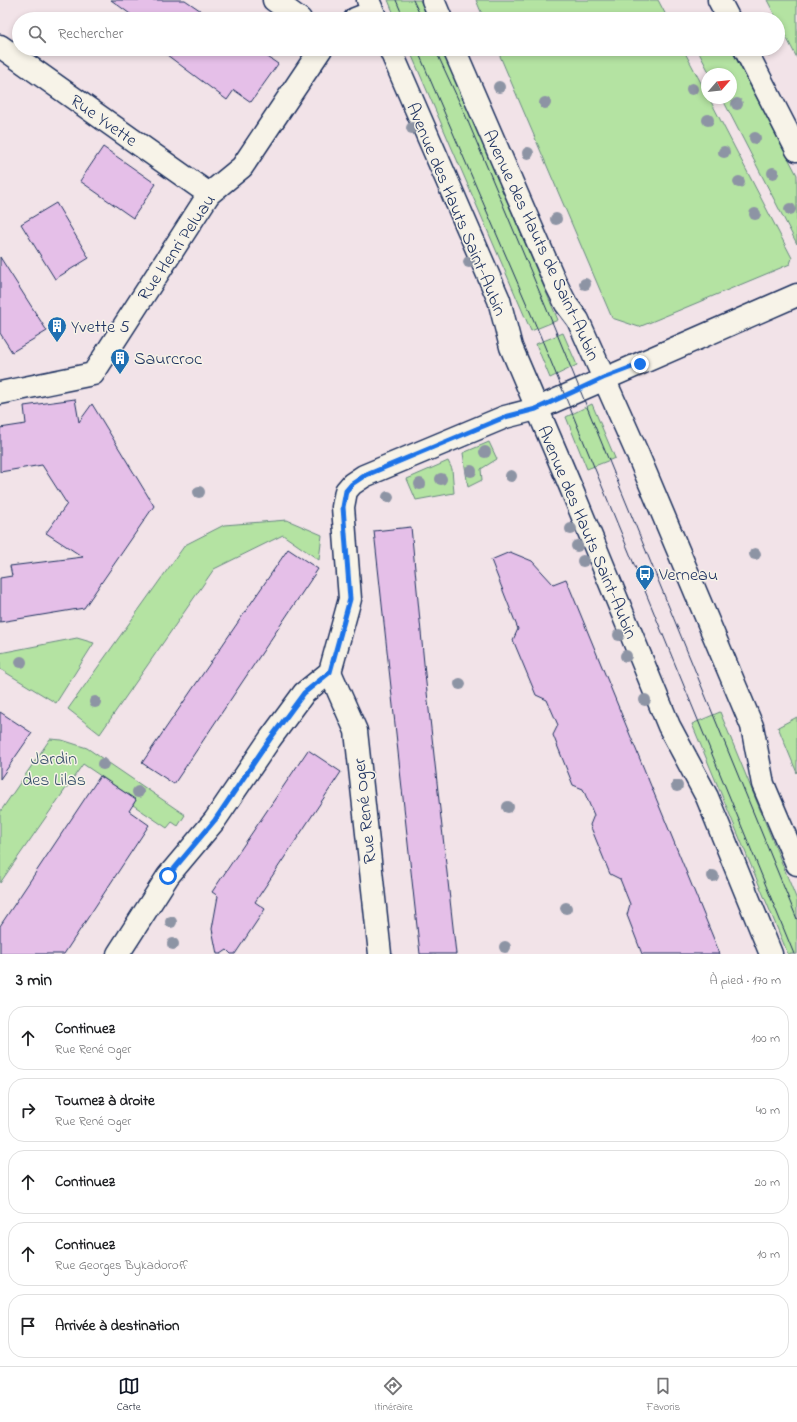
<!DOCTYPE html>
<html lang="fr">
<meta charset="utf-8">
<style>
body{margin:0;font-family:"Indie Flower",sans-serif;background:#f6f6f6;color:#202124}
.compass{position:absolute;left:701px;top:68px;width:36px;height:36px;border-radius:50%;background:#fff;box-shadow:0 2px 6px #0003;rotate:62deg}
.stop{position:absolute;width:12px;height:12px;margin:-9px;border:3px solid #1a73e8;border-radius:50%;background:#fff}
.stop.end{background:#1a73e8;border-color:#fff;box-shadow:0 1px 4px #0008}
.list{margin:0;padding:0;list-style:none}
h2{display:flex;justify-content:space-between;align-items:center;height:52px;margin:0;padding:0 16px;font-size:17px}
h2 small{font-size:13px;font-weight:400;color:#757577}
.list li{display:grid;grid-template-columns:26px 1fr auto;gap:12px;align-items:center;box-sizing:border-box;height:64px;margin:0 8px 8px;padding:0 8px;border:1px solid #e0e0e0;border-radius:16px}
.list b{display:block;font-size:15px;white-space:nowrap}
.list p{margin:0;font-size:13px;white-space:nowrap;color:#757577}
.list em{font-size:13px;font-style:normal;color:#757577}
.icon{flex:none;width:22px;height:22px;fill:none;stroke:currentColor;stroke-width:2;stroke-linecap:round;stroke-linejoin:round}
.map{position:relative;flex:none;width:797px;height:954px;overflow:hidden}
.search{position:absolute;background:#fff;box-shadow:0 2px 6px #0003;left:12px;right:12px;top:12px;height:44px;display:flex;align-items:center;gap:10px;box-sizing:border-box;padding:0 14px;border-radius:22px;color:#757577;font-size:15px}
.sheet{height:412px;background:#fff}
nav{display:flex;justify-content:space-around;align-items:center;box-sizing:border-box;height:56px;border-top:1px solid #e0e0e0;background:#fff;font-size:11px;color:#757577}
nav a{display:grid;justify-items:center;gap:2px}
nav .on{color:#111827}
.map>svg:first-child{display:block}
.green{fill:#b4e3a2;stroke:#688980}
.building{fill:#e5bfe8;stroke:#1b2f5e}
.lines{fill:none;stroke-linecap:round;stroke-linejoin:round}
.minor-casing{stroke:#1b2f5e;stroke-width:25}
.minor{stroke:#f7f3e8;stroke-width:22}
.tram{stroke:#1b2f5e;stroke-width:1}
.tree{fill:#8d94a4}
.route{stroke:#1a73e8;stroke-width:5}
.labels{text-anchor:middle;stroke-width:3;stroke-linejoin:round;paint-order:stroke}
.street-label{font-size:18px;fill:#1b2f5e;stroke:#f7f3e8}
.poi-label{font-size:18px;fill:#1b2f5e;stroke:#f7f3e8;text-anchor:start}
.park-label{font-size:18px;fill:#3a536c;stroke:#f7f3e8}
</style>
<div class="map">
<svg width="797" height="954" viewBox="0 0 797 954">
<rect width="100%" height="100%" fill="#f2e3e8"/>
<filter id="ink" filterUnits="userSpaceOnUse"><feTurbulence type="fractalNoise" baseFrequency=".025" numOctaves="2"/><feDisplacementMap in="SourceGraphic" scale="8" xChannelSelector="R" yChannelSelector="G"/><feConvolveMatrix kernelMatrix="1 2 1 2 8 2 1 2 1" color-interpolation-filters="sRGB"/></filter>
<g filter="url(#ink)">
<g class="green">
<path d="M388,0H420L429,19H396Z"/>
<path d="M476,0H658L668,19H484Z"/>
<path d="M767,0H797V58Z"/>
<path d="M409,49H442L558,320L531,331Z"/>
<path d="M497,49H683L707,94V98H709L792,258L790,264L639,327L612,318Z"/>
<path d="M697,49H731L797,175V244L722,98H731V74H710Z"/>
<path d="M563,333L577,365L550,378L536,344Z"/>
<path d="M592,404L615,458L587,469L566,417Z"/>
<path d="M489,442L497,459L481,469L482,480L468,487L463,453Z"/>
<path d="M448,461L452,469L454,493L416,500L407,479Z"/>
<path d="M287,520L322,535L319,560L283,535L214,569L100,734L68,709L185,545L224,525Z"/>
<path d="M77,638L94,643L56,703L0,669V653Z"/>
<path d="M720,712L797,900V954H788L692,724Z"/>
<path d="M797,717V773L778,727Z"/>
<path d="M50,739L62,740L87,748L185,815L178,826L172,822L167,828L133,805L136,800L83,764L0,883V812Z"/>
</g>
<g class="building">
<path d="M111,0H185L213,19H137Z"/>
<path d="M159,49H256L278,64L251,102L234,90L227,100Z"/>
<path d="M103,147L156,184L133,218L80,181Z"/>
<path d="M56,203L89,258L55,279L21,224Z"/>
<path d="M0,257L47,331L12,352L0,333Z"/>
<path d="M75,399L79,422L92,404L154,506L84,608L0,622V578L12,576L10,566L83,557L46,533L67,504L42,465L0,472V428L26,424L24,406Z"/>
<path d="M411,527L425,674L456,954H420L374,531Z"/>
<path d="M288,549L318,569L174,784L142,763Z"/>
<path d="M510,552L532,561L553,584L566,579L720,954H642L627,915L630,904L620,879L610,874L590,825L594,815L583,789L573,785L553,735L558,725L547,700L536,695L513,640L518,629L491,560Z"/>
<path d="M0,712L32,733L0,779Z"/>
<path d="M308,750L341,772L255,902L265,909L235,954H231L227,950L221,954H217L212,929L218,896L212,892Z"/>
<path d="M100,776L136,800L129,811L149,825L64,954H0V926Z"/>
</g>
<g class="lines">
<defs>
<g id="minor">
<path d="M274,0L300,19"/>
<path d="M368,0L376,19"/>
<path d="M433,0L441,19"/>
<path d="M719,0L729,19"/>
<path d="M355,19L373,12"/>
<path d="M0,46L209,194"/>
<path d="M390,49L499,300L511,347L569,483L669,726L707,797L771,954"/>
<path d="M454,49L556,284L566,304L578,320L638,455L752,726L763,784L797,864"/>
<path d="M745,49L797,150"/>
<path d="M0,393L93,374L209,194L242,167L321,49"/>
<path d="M330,672L356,731L380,954"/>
<path d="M118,954L168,876L215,820L270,739L304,693L330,672L350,599L343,507L346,491L352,484L364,476L505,417L536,409L797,295"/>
</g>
</defs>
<use href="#minor" class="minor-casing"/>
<use href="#minor" class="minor"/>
<g class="tram">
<path d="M396,0L404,19"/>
<path d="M413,0L422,19"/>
<path d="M417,49L540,335L794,954"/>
<path d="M435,49L464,112L555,329L797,919"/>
</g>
</g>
<g class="tree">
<circle cx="499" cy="87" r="6"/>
<circle cx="692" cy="89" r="6"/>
<circle cx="545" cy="103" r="6"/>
<circle cx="737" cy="104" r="6"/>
<circle cx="708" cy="120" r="6"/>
<circle cx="412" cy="128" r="6"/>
<circle cx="755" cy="138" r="6"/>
<circle cx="724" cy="152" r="6"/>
<circle cx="528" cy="153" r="6"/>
<circle cx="773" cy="173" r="6"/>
<circle cx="739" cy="182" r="6"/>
<circle cx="790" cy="209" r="6"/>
<circle cx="755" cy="214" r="6"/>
<circle cx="556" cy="219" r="6"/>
<circle cx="469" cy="262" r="6"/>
<circle cx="585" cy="284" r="6"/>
<circle cx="485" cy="452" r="6"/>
<circle cx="471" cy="471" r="6"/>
<circle cx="511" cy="476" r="6"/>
<circle cx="441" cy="479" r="6"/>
<circle cx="420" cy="484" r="6"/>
<circle cx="199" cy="492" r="6"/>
<circle cx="388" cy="497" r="6"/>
<circle cx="571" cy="529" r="6"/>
<circle cx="577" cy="546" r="6"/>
<circle cx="755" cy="554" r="6"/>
<circle cx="583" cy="561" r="6"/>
<circle cx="619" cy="635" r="6"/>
<circle cx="626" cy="656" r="6"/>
<circle cx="21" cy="662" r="6"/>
<circle cx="460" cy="684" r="6"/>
<circle cx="645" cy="700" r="6"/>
<circle cx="95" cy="702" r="6"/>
<circle cx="103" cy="764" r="6"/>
<circle cx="677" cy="786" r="6"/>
<circle cx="138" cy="792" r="6"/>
<circle cx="508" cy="807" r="6"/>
<circle cx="713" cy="876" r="6"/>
<circle cx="566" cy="908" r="6"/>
<circle cx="171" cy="922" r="6"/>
<circle cx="173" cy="944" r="6"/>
<circle cx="505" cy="947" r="6"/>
</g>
</g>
<g class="lines" filter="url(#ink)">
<path class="route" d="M168,876L215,820L270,739L304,693L330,672L350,599L343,507L346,491L352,484L364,476L505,417L536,409L603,378L640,364"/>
</g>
<defs>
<symbol id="building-pin" viewBox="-11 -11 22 30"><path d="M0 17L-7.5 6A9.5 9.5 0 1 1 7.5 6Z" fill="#1f6fb2" stroke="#f7f3e8"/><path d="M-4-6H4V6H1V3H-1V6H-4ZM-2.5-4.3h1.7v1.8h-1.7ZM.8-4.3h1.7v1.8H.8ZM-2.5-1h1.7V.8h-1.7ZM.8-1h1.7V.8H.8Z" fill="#fff"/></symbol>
<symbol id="bus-pin" viewBox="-11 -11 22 30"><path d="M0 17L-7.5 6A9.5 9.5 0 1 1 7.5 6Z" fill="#1f6fb2" stroke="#f7f3e8"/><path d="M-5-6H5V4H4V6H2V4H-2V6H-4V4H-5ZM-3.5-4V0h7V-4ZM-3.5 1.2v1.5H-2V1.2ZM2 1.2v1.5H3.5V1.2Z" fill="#fff"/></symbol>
</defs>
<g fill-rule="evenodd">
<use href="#building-pin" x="46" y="315" width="22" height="30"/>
<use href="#building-pin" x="109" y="347" width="22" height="30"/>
<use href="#bus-pin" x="634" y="563" width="22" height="30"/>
</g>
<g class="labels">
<g class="street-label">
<text transform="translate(104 120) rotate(35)" y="6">Rue Yvette</text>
<text transform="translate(457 209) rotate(67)" y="6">Avenue des Hauts Saint-Aubin</text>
<text transform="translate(542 245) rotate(65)" y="6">Avenue des Hauts de Saint-Aubin</text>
<text transform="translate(176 247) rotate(-56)" y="6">Rue Henri Peluau</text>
<text transform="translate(588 532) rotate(67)" y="6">Avenue des Hauts Saint-Aubin</text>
<text transform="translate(364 811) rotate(-96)" y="6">Rue René Oger</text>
</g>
<g class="poi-label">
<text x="71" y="332">Yvette 5</text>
<text x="134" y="364">Saurcroc</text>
<text x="659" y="580">Verneau</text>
</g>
<g class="park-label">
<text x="54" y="764">Jardin<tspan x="54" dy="21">des Lilas</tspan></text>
</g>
</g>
</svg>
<svg class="compass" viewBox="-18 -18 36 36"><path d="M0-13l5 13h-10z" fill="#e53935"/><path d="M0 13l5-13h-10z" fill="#757577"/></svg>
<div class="stop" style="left:168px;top:876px"></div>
<div class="stop end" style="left:640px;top:364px"></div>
<div class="search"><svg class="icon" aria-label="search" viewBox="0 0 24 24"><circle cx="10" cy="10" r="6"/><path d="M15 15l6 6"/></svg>Rechercher</div>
</div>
<section class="sheet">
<h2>3 min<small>À pied · 170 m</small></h2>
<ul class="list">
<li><svg class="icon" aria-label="ahead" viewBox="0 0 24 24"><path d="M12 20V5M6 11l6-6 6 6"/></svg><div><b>Continuez</b><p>Rue René Oger</p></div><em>100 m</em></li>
<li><svg class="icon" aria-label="right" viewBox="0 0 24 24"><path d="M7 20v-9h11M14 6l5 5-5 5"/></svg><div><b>Tournez à droite</b><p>Rue René Oger</p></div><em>40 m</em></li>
<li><svg class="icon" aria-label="ahead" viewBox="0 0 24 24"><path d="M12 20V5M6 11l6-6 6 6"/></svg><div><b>Continuez</b></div><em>20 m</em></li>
<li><svg class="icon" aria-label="ahead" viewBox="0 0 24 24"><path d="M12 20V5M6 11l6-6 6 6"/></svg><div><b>Continuez</b><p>Rue Georges Bykadoroff</p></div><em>10 m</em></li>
<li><svg class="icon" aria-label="arrive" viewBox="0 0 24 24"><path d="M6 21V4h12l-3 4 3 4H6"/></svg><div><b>Arrivée à destination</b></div></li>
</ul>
</section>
<nav>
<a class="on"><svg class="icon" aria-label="map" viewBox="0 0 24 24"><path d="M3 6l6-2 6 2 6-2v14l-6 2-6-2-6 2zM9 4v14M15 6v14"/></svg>Carte</a>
<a><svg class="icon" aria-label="directions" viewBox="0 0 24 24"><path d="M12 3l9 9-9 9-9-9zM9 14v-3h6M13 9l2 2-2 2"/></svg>Itinéraire</a>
<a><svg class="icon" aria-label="saved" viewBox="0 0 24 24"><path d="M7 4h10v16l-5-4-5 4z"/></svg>Favoris</a>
</nav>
